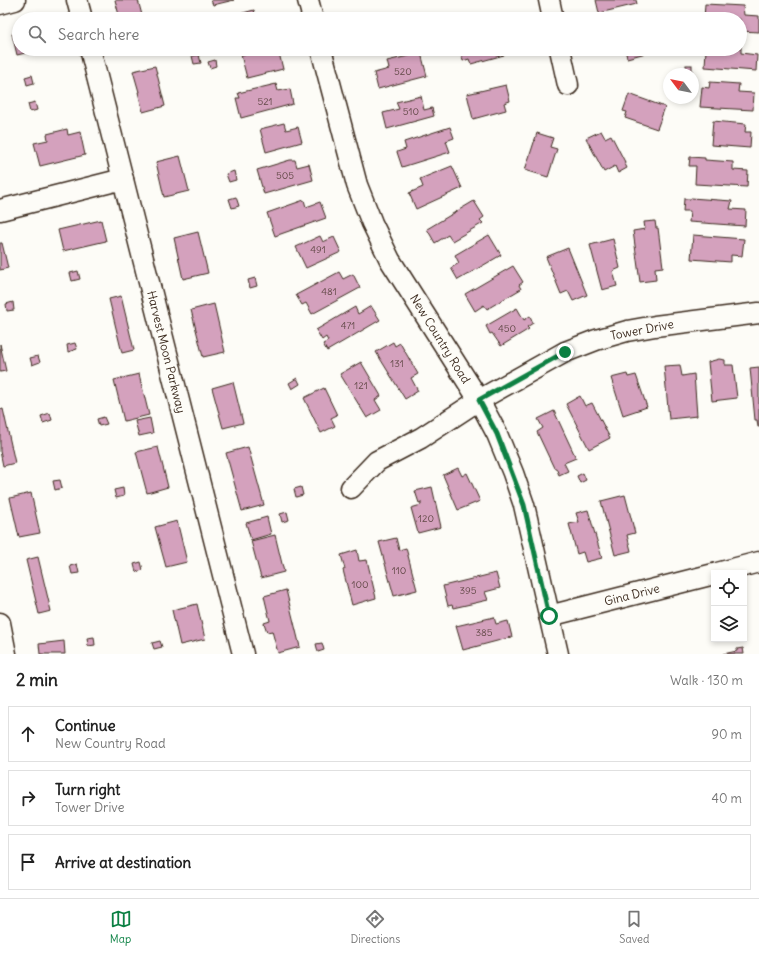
<!DOCTYPE html>
<meta charset="utf-8">
<style>
body{margin:0;font-family:Delius,sans-serif;background:#f2f2f2;color:#222}
.controls{position:absolute;right:12px;bottom:12px;display:grid;overflow:hidden;border-radius:0px;box-shadow:0 2px 6px #0003}
.controls button{width:36px;height:36px;display:grid;place-items:center;padding:0;border:0;border-bottom:1px solid #e0e0e0;background:#fff;color:#222;font:20px sans-serif}
.compass{position:absolute;left:663px;top:68px;width:36px;height:36px;border-radius:50%;background:#fff;box-shadow:0 2px 6px #0003;rotate:302deg}
.stop{position:absolute;width:12px;height:12px;margin:-9px;border:3px solid #0b8043;border-radius:50%;background:#fff}
.stop.end{background:#0b8043;border-color:#fff;box-shadow:0 1px 4px #0008}
.list{margin:0;padding:0;list-style:none}
h2{display:flex;justify-content:space-between;align-items:center;height:52px;margin:0;padding:0 16px;font-size:17px}
h2 small{font-size:13px;font-weight:400;color:#767676}
.list li{display:grid;grid-template-columns:26px 1fr auto;gap:12px;align-items:center;box-sizing:border-box;height:56px;margin:0 8px 8px;padding:0 8px;border:1px solid #e0e0e0;border-radius:0px}
.list b{display:block;font-size:15px;white-space:nowrap}
.list p{margin:0;font-size:13px;white-space:nowrap;color:#767676}
.list em{font-size:13px;font-style:normal;color:#767676}
.icon{flex:none;width:22px;height:22px;fill:none;stroke:currentColor;stroke-width:2;stroke-linecap:round;stroke-linejoin:round}
.map{position:relative;flex:none;width:759px;height:654px;overflow:hidden}
.search{position:absolute;background:#fff;box-shadow:0 2px 6px #0003;left:12px;right:12px;top:12px;height:44px;display:flex;align-items:center;gap:10px;box-sizing:border-box;padding:0 14px;border-radius:22px;color:#767676;font-size:15px}
.sheet{height:244px;background:#fff}
nav{display:flex;justify-content:space-around;align-items:center;box-sizing:border-box;height:56px;border-top:1px solid #e0e0e0;background:#fff;font-size:11px;color:#767676}
nav a{display:grid;justify-items:center;gap:2px}
nav .on{color:#0b8043}
.map>svg:first-child{display:block}
.building{fill:#d4a1bd;stroke:#3b2a1e}
.lines{fill:none;stroke-linecap:round;stroke-linejoin:round}
.minor-casing{stroke:#3b2a1e;stroke-width:23}
.minor{stroke:#fdfcf7;stroke-width:20}
.route{stroke:#0b8043;stroke-width:5}
.labels{text-anchor:middle;stroke-width:4;stroke-linejoin:round;paint-order:stroke}
.number-label{font-size:10px;fill:#614846}
.street-label{font-size:12px;fill:#3b2a1e;stroke:#fdfcf7}
</style>
<div class="map">
<svg width="759" height="654" viewBox="0 0 759 654">
<rect width="100%" height="100%" fill="#fdfcf7"/>
<filter id="ink" filterUnits="userSpaceOnUse"><feTurbulence type="fractalNoise" baseFrequency=".025" numOctaves="2"/><feDisplacementMap in="SourceGraphic" scale="8" xChannelSelector="R" yChannelSelector="G"/><feConvolveMatrix kernelMatrix="1 2 1 2 8 2 1 2 1" color-interpolation-filters="sRGB"/></filter>
<g filter="url(#ink)">
<g class="building">
<path d="M115,0H138L143,19H120Z"/>
<path d="M211,0H234L213,5Z"/>
<path d="M596,0H636L637,4L599,13Z"/>
<path d="M705,4L743,6L744,15L759,16V32L740,31V19H704Z"/>
<path d="M254,10L256,17L271,14L273,19H221Z"/>
<path d="M410,13L411,18L417,17L418,19H385Z"/>
<path d="M19,32V49H42L17,55L12,34Z"/>
<path d="M740,45L741,46V53L757,55L756,71L705,67L706,49H740Z"/>
<path d="M266,49H271L272,55L279,53L283,69L247,78L241,55Z"/>
<path d="M460,49H503L504,55L471,64L469,59L463,61Z"/>
<path d="M625,49H661L627,58Z"/>
<path d="M421,53L427,76L378,89L374,73L389,69L387,61Z"/>
<path d="M199,55L201,63L194,64L192,56Z"/>
<path d="M215,60L216,66L210,68L208,62Z"/>
<rect x="686" y="65" width="6" height="8"/>
<path d="M155,66L165,106L143,112L138,92H139L133,71Z"/>
<path d="M32,75L34,83L27,85L25,77Z"/>
<path d="M710,82L739,84L738,92L754,93L753,110L700,107L702,87L709,88Z"/>
<path d="M276,84L278,91L290,89L293,104L241,118L236,98H240L238,93Z"/>
<path d="M506,85L510,101L504,103L506,110L473,119L467,94Z"/>
<path d="M629,94L665,107L657,129L625,118L627,112L623,111Z"/>
<path d="M421,96L424,110L432,108L434,116L387,129L383,113L399,109L396,102Z"/>
<path d="M35,102L37,110L30,112L28,104Z"/>
<path d="M713,121L746,124L745,132H751L750,148L711,145Z"/>
<path d="M284,123L286,130L298,127L302,142L266,152L260,129Z"/>
<path d="M450,127L454,138L446,141L450,152L402,167L397,152L406,149L404,142Z"/>
<path d="M67,129L68,135L80,132L85,155L40,166L34,143L48,140L47,134Z"/>
<path d="M601,131L605,138L611,135L625,162H624L627,168L618,173L615,166L604,172L586,138Z"/>
<path d="M537,133L553,138L550,147L557,149L548,177L525,170Z"/>
<path d="M180,156L189,191L164,197L156,162Z"/>
<path d="M690,157L705,158V160L733,162V170L748,171L747,187L695,184L696,166H689Z"/>
<path d="M290,160H295L297,167L309,164L313,180L264,194L257,170Z"/>
<path d="M452,166L462,188L416,209L409,193L423,187L420,179Z"/>
<path d="M234,171L236,180L229,182L226,174Z"/>
<path d="M236,197L239,206L232,208L229,199Z"/>
<path d="M691,198L732,201L730,209L746,210L745,226L689,222L690,211H683L684,199H691Z"/>
<path d="M304,200L306,207L320,202L326,218L275,236L267,213Z"/>
<path d="M474,201L484,217L480,220L483,223L452,241L448,235L435,243L427,229Z"/>
<path d="M101,220L106,241L63,251L58,230Z"/>
<path d="M655,221L656,228H658L663,267L655,268L656,280L640,282L633,231L645,229L644,222Z"/>
<path d="M198,232L208,273L183,279L174,238Z"/>
<path d="M489,235L501,255L458,280L451,268L459,263L455,255Z"/>
<path d="M693,235L744,239L742,256L731,255V262L691,259Z"/>
<path d="M320,236L323,242L334,237L341,252L306,268L296,247Z"/>
<path d="M613,239L620,268L613,271L617,286L602,290L590,245Z"/>
<path d="M0,243H2L8,268L0,270Z"/>
<path d="M568,248L587,295L573,301L568,291L561,294L546,257Z"/>
<path d="M513,266L523,282L519,285L521,289L487,309L484,305L475,311L465,294Z"/>
<path d="M78,271L80,279L72,281L70,273Z"/>
<path d="M339,272L343,279L353,274L360,288L312,314L306,303L302,305L296,295Z"/>
<path d="M255,278L257,286L250,288L248,280Z"/>
<path d="M121,296L134,350L122,353L109,299Z"/>
<path d="M13,302L14,310L7,311L6,304Z"/>
<path d="M214,304L225,352L203,357L191,310Z"/>
<path d="M371,306L380,320L327,351L323,344L328,341L326,337L322,340L316,330L355,307L358,314Z"/>
<path d="M517,308L524,320L530,316L533,323L527,327L529,329L501,346L492,333L490,334L486,326Z"/>
<path d="M393,342L395,346L400,343L418,374L411,378L418,391L405,399L376,352Z"/>
<path d="M75,343L77,349L68,352L67,345Z"/>
<path d="M0,344L6,371L0,372Z"/>
<path d="M38,356L40,362L32,365L30,358Z"/>
<path d="M719,359L725,360V365H733L737,398L712,401L708,362Z"/>
<path d="M361,362L381,396L375,400L381,410L367,418L340,374Z"/>
<path d="M680,365L682,376L694,374L697,416L669,419L664,366Z"/>
<path d="M759,367V427H758L757,420H755L750,368Z"/>
<path d="M139,374L149,415L124,421L114,380Z"/>
<path d="M627,374L628,377L636,375L647,407L623,415L611,378Z"/>
<path d="M297,378L300,384L292,389L289,383Z"/>
<path d="M233,382L243,423L223,428L212,388Z"/>
<path d="M324,388L337,415L331,418L335,426L321,433L304,398Z"/>
<path d="M580,396L585,406L592,403L610,438L589,449L566,404Z"/>
<path d="M3,409L15,463L3,466L0,451V410Z"/>
<path d="M554,411L576,458L564,463L568,471L559,475L556,468H554L537,432L543,428L538,419Z"/>
<path d="M50,413L52,420L43,423L41,416Z"/>
<path d="M104,417L107,424L99,426L97,419Z"/>
<path d="M150,418L153,433L139,436L135,421Z"/>
<path d="M158,447L168,487L147,493L136,452Z"/>
<path d="M248,447L264,505L242,511L226,453Z"/>
<path d="M458,468L462,476L467,473L480,501L458,510L443,475Z"/>
<path d="M583,473L586,480L580,483L577,476Z"/>
<path d="M60,480L62,488L55,490L53,481Z"/>
<path d="M301,487L303,495L296,497L294,489Z"/>
<path d="M432,487L441,527L418,533L411,508L421,505V502L419,503L415,491Z"/>
<path d="M123,488L124,496L116,498L114,490Z"/>
<path d="M31,493L40,533L19,537L10,498Z"/>
<path d="M625,495L635,533L627,535L631,551L615,555L601,501Z"/>
<path d="M588,510L602,558L586,562L583,552L577,554L569,524L579,522L576,513Z"/>
<path d="M287,512L289,520L282,522L280,514Z"/>
<path d="M267,517L271,534L251,540L246,523Z"/>
<path d="M177,521L187,562L166,567L155,527Z"/>
<path d="M275,535L284,572L261,578L251,541Z"/>
<path d="M396,538L399,550L406,548L417,590L394,596L379,542Z"/>
<path d="M357,550L359,561L367,560L376,598L352,605L343,570L345,569L341,555Z"/>
<path d="M38,557L51,611L39,614L26,560Z"/>
<path d="M141,562L143,570L136,572L134,564Z"/>
<path d="M77,564L79,573L72,574L70,566Z"/>
<path d="M496,573L500,588L485,592L488,600L453,608L452,605L448,606L443,586Z"/>
<path d="M286,590L300,647L278,653L272,631L267,632L264,623L270,621L264,596Z"/>
<path d="M197,604L205,639L180,645L172,610Z"/>
<path d="M494,617L496,624L508,621L512,637L463,650L456,626Z"/>
<path d="M94,637L95,645L88,646L87,638Z"/>
<path d="M64,641L65,654H40L39,644Z"/>
<path d="M160,641L162,647L154,649L152,643Z"/>
<path d="M322,643L324,650L318,652L316,644Z"/>
<path d="M743,648L744,654H723L737,651V649Z"/>
</g>
<g class="lines">
<defs>
<g id="minor">
<path d="M77,0L82,19"/>
<path d="M308,0L313,19"/>
<path d="M549,0L553,19"/>
<path d="M0,4L15,0"/>
<path d="M90,49L243,654"/>
<path d="M321,49L357,185L372,223L390,260L479,400L497,434L513,473L524,505L558,654"/>
<path d="M560,49L568,85"/>
<path d="M0,210L123,179"/>
<path d="M351,488L377,461L421,438L479,400L565,352L596,340L627,331L655,326L759,313"/>
<path d="M717,573L759,562"/>
<path d="M549,616L714,574"/>
<path d="M0,623L6,654"/>
</g>
</defs>
<use href="#minor" class="minor-casing"/>
<use href="#minor" class="minor"/>
</g>
</g>
<g class="lines" filter="url(#ink)">
<path class="route" d="M549,616L524,505L497,434L479,400L565,352"/>
</g>
<g class="labels">
<g class="number-label">
<text x="403" y="75">520</text>
<text x="265" y="105">521</text>
<text x="411" y="115">510</text>
<text x="285" y="179">505</text>
<text x="318" y="253">491</text>
<text x="329" y="295">481</text>
<text x="348" y="329">471</text>
<text x="507" y="332">450</text>
<text x="397" y="367">131</text>
<text x="361" y="389">121</text>
<text x="426" y="522">120</text>
<text x="399" y="574">110</text>
<text x="360" y="588">100</text>
<text x="468" y="594">395</text>
<text x="484" y="636">385</text>
</g>
<g class="street-label">
<text transform="translate(642 330) rotate(-11)" y="4">Tower Drive</text>
<text transform="translate(440 339) rotate(58)" y="4">New Country Road</text>
<text transform="translate(166 352) rotate(76)" y="4">Harvest Moon Parkway</text>
<text transform="translate(632 595) rotate(-14)" y="4">Gina Drive</text>
</g>
</g>
</svg>
<div class="controls">
<button><svg class="icon" aria-label="locate" viewBox="0 0 24 24"><circle cx="12" cy="12" r="6"/><path d="M12 2v4M12 18v4M2 12h4M18 12h4"/></svg></button>
<button><svg class="icon" aria-label="layers" viewBox="0 0 24 24"><path d="M12 4l9 5-9 5-9-5zM3 14l9 5 9-5"/></svg></button>
</div>
<svg class="compass" viewBox="-18 -18 36 36"><path d="M0-13l5 13h-10z" fill="#e53935"/><path d="M0 13l5-13h-10z" fill="#767676"/></svg>
<div class="stop" style="left:549px;top:616px"></div>
<div class="stop end" style="left:565px;top:352px"></div>
<div class="search"><svg class="icon" aria-label="search" viewBox="0 0 24 24"><circle cx="10" cy="10" r="6"/><path d="M15 15l6 6"/></svg>Search here</div>
</div>
<section class="sheet">
<h2>2 min<small>Walk · 130 m</small></h2>
<ul class="list">
<li><svg class="icon" aria-label="ahead" viewBox="0 0 24 24"><path d="M12 20V5M6 11l6-6 6 6"/></svg><div><b>Continue</b><p>New Country Road</p></div><em>90 m</em></li>
<li><svg class="icon" aria-label="right" viewBox="0 0 24 24"><path d="M7 20v-9h11M14 6l5 5-5 5"/></svg><div><b>Turn right</b><p>Tower Drive</p></div><em>40 m</em></li>
<li><svg class="icon" aria-label="arrive" viewBox="0 0 24 24"><path d="M6 21V4h12l-3 4 3 4H6"/></svg><div><b>Arrive at destination</b></div></li>
</ul>
</section>
<nav>
<a class="on"><svg class="icon" aria-label="map" viewBox="0 0 24 24"><path d="M3 6l6-2 6 2 6-2v14l-6 2-6-2-6 2zM9 4v14M15 6v14"/></svg>Map</a>
<a><svg class="icon" aria-label="directions" viewBox="0 0 24 24"><path d="M12 3l9 9-9 9-9-9zM9 14v-3h6M13 9l2 2-2 2"/></svg>Directions</a>
<a><svg class="icon" aria-label="saved" viewBox="0 0 24 24"><path d="M7 4h10v16l-5-4-5 4z"/></svg>Saved</a>
</nav>
